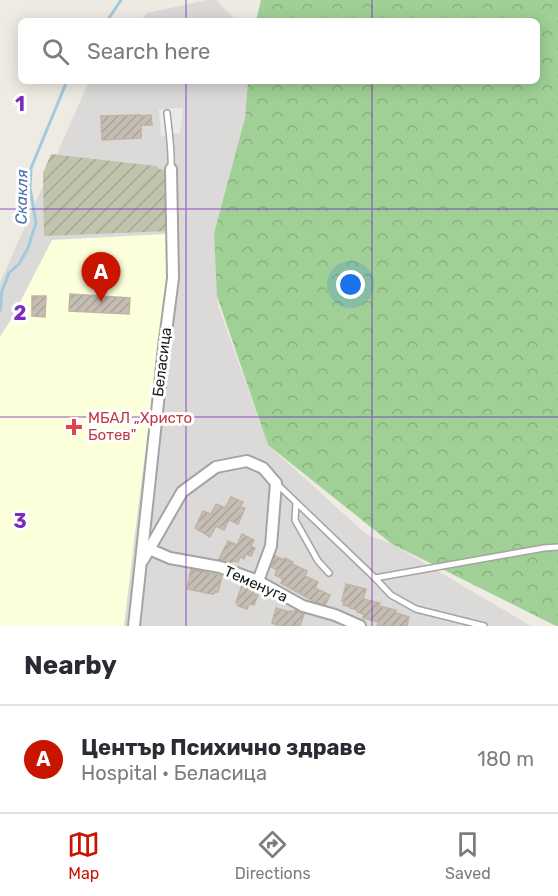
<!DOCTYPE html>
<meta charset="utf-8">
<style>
body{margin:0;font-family:Rubik,sans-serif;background:#f2f2f3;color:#2b2b33}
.you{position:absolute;left:351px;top:285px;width:21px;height:21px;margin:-15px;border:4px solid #fff;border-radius:50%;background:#1a73e8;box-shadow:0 0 0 9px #1a73e833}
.badge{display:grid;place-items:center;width:39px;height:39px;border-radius:50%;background:#c91500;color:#fff;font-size:20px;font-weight:700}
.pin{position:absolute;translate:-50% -50px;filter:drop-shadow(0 2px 3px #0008)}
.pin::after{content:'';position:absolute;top:32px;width:21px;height:18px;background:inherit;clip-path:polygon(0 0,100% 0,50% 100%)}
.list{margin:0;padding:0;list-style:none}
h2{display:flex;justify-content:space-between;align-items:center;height:78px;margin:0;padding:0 24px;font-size:26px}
h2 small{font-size:20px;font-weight:400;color:#7c7c81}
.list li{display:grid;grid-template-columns:39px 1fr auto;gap:18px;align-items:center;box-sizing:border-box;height:108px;padding:0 24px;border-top:2px solid #e1e1e2}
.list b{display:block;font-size:22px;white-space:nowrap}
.list p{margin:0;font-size:20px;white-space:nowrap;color:#7c7c81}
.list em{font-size:20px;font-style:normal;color:#7c7c81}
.icon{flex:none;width:33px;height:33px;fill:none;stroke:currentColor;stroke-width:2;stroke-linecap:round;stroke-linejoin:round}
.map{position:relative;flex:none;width:558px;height:626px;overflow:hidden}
.search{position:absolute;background:#fff;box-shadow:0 3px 15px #0003;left:18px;right:18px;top:18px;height:66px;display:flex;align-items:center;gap:15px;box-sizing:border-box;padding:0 21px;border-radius:9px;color:#7c7c81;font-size:22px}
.sheet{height:186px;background:#fff}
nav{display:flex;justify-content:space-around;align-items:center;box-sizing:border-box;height:84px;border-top:2px solid #e1e1e2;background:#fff;font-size:16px;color:#7c7c81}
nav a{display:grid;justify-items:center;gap:3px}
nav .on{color:#c91500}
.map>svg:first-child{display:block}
.residential{fill:#dbdad9}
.education{fill:#fbffda}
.construction{fill:url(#construction-furrows)}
.forest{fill:url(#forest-crowns)}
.parking{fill:#e9e9e9}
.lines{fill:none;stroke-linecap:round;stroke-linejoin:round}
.stream{stroke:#a0cade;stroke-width:3}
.building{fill:url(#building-hatch);stroke:#c1b3a4;stroke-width:1.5}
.service-casing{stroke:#a4a4a4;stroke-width:8}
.minor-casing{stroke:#a4a4a4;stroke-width:14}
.service{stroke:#fff;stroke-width:5}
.minor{stroke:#fff;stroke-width:10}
.grid{fill:none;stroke:#7b2cbf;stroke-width:1.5;stroke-opacity:0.55}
.health-dot{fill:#e0444e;stroke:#fff;stroke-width:2}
.labels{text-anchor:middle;stroke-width:6;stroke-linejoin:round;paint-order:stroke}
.street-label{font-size:15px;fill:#1d1d1d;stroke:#fff}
.health-label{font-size:15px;fill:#be3a42;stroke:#fff;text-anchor:start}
.water-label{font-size:16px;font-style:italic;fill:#4670af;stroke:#fff}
.grid-label{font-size:20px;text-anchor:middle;font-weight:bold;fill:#7b2cbf;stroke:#fff;stroke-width:6;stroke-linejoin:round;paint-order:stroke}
</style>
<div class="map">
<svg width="558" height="626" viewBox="0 0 558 626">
<defs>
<pattern id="construction-furrows" width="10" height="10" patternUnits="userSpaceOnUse" patternTransform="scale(1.5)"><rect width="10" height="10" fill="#c1c3ad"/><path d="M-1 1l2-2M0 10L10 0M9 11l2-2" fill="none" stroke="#a5a794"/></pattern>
<pattern id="forest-crowns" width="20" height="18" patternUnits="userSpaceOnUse" patternTransform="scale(1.5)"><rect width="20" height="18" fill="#a0d095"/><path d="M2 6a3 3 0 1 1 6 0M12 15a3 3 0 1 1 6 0" fill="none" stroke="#89b280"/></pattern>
<pattern id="building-hatch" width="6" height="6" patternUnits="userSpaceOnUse" patternTransform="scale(1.5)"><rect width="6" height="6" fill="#c6beb5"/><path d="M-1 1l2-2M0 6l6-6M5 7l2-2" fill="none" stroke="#aaa39b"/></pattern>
</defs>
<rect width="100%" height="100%" fill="#eeece2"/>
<g class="residential">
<path d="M207,0H216L237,21H140L147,13Z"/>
<path d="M89,81H248L245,118L214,233L218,305L268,445L366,534L392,544L531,626H0V283Z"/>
</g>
<path class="education" d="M166,234L167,280L137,517L124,626H0V337L12,318L52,240Z"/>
<path class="construction" d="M51,154L156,166L159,169L167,171L170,231L44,236L43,173Z"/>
<path class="forest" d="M261,0H558V626H556L392,544L268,445L217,296L214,233L245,118L248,81H537V21H256Z"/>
<path class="parking" d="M183,108L180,133L161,136L159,109Z"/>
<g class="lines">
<g class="stream">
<path d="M107,21L121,0"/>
<path d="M0,311L2,291L9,273L19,264L28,248L36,223L30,188L31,168L67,81"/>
</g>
</g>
<g class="building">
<path d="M140,115V116L151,115L152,125H141V138L102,140L101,116Z"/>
<path d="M70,294L130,298L129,314L69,311Z"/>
<path d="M32,296H46L45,317L32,316Z"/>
<path d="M231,497L243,502L240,507L245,508L238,524L229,520L224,530L216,526L210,537L195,528L203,511L211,514L216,504L225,508Z"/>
<path d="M242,534L254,540L251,546L255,548L251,556L246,554L244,559L240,557L238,562L233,561L231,563L219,559L228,541L237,545Z"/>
<path d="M275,556L284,560L285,558L293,562L292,564L307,571L305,576L318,582L315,588L330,595L325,605L315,602L281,583L283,579L275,575L277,570L271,567Z"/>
<path d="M191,569L222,576L218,592H215L214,594H212L187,589Z"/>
<path d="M346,584L366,589L363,599L380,603L379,606L396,610V613L409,617L407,626H377L378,622L363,618L364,614L357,612V610L350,608V607L343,605L344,602L342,601Z"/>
<path d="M242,585L255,588L253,594L258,595L254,605L249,604L247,609L238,606L236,602Z"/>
<path d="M276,608L290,612V611L294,612L295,610L304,614L300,626H280L272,623Z"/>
</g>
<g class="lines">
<defs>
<g id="service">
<path d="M167,113C169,132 172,150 171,169"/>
<path d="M276,483L375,578L391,595L416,609L484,626"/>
<path d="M296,503L295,520L318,561L329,573"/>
<path d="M375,578L544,548L558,547"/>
</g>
<g id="minor">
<path d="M149,549L170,558L220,567L258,581L303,606L335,615L360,626"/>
<path d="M143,560L182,492L216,467L247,461L263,468L276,483L271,546L258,581"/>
<path d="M134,626L164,347L173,278L171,169"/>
</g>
</defs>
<use href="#service" class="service-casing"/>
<use href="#minor" class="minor-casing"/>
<use href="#service" class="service"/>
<use href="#minor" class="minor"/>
</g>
<path class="grid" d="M186,0V21M372,0V21M186,81V626M372,81V626M0,209H558M0,417H558"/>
<path class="health-dot" d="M71 418h6v6h6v6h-6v6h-6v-6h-6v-6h6z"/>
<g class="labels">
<g class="street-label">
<text transform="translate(162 362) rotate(-83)" y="5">Беласица</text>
<text transform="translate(256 584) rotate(24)" y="5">Теменуга</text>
</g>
<g class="health-label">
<text x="88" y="423">МБАЛ „Христо<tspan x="88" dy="17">Ботев"</tspan></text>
</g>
<g class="water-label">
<text transform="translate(21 197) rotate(-89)" y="6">Скакля</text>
</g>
</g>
<g class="grid-label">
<text x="20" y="111">1</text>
<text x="20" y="320">2</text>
<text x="20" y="528">3</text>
</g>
</svg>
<div class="you"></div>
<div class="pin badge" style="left:101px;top:302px">A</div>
<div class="search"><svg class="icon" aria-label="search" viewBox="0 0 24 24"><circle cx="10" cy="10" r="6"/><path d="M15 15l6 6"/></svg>Search here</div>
</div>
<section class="sheet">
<h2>Nearby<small></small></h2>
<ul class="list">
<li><span class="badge">A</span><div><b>Център Психично здраве</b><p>Hospital · Беласица</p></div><em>180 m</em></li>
</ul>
</section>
<nav>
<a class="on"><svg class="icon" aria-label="map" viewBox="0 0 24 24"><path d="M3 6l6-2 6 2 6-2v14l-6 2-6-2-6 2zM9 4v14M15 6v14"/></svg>Map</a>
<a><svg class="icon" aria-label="directions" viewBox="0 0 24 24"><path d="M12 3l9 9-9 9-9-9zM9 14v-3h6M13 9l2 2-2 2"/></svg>Directions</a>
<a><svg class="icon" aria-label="saved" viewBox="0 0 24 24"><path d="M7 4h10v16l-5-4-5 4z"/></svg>Saved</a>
</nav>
